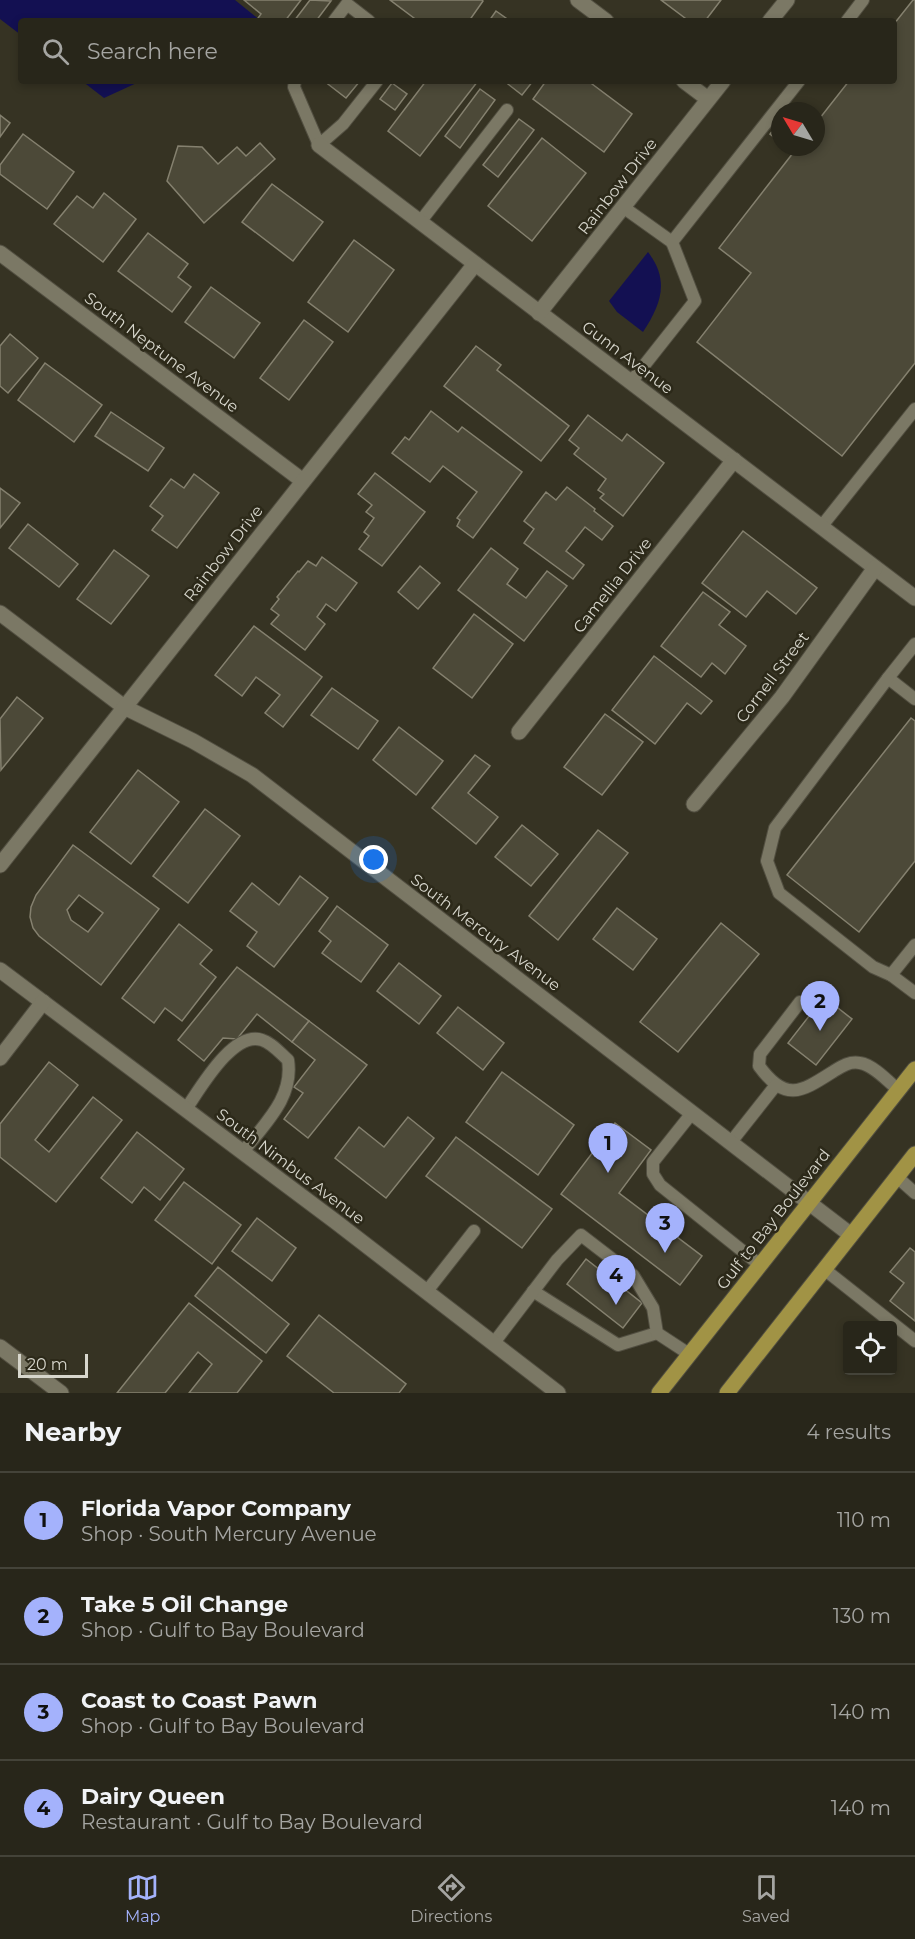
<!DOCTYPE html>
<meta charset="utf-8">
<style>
body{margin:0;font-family:Montserrat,sans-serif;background:#343227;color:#f1f3f6}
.controls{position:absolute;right:18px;bottom:18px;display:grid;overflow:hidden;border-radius:6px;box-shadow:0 3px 9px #0003}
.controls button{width:54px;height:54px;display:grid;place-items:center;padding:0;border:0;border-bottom:2px solid #444339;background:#28261a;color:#f1f3f6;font:30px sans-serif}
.compass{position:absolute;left:771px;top:102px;width:54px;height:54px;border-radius:50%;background:#28261a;box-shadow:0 3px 9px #0003;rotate:308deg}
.scale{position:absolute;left:18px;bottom:15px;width:70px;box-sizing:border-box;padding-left:6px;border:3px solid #d7d6cc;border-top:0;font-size:16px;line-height:21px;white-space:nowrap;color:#d7d6cc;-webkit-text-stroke:4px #2c2919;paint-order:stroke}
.you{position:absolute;left:374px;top:860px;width:21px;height:21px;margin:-15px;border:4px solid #fff;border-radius:50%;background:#1a73e8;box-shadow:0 0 0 9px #1a73e833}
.badge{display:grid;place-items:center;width:39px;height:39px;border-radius:50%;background:#a4b2fc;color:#111;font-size:20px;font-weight:700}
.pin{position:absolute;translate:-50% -50px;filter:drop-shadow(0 2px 3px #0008)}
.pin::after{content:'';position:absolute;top:32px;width:21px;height:18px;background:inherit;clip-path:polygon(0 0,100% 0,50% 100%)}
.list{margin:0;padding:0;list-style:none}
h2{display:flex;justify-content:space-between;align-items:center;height:78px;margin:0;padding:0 24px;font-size:26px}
h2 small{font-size:20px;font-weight:400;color:#a5a5a2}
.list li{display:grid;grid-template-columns:39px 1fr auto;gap:18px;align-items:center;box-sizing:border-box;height:96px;padding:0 24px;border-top:2px solid #444339}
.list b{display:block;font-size:22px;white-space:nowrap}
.list p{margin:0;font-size:20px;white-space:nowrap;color:#a5a5a2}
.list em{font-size:20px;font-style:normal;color:#a5a5a2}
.icon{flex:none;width:33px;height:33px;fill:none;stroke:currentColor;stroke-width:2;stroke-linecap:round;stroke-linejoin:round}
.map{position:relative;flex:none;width:915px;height:1393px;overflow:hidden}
.search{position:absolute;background:#28261a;box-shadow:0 3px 9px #0003;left:18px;right:18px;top:18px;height:66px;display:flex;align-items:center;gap:15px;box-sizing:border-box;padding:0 21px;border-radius:6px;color:#a5a5a2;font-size:22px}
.sheet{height:462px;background:#28261a}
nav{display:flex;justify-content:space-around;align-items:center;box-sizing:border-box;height:84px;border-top:2px solid #444339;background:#28261a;font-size:16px;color:#a5a5a2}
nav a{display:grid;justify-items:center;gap:3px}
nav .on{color:#a4b2fc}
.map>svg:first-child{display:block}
.water{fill:#131052}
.building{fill:#4c4938;stroke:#85816f;stroke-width:1.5;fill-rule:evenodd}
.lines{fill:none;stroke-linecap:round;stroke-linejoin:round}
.service-casing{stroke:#524f41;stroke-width:14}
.minor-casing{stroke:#524f41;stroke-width:17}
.primary-casing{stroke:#524f41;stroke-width:17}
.service{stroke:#7b7865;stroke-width:12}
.minor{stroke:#7b7865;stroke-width:15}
.primary{stroke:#a19345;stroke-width:15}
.labels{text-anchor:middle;stroke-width:5;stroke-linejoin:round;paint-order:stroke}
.street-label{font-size:16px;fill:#d7d6cc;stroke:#2c2919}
</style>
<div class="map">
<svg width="915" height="1393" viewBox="0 0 915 1393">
<rect width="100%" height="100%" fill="#363323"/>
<g class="water">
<path d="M0,0H235L261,21H21V35L0,19Z"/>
<path d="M82,81H141L104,98Z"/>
<path d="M648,252C670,281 661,304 643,332L617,312L609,301Z"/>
</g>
<g class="building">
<path d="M244,0H301L285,21H256L261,14Z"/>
<path d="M310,0L331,1L316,21H294Z"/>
<path d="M390,0H482L483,1L469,21H418Z"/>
<path d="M661,0H721L705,21H689Z"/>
<path d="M913,0H915V363L842,456L697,342L751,273L719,248L793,153L786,147H816V123L849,81H894V24Z"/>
<path d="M496,11L510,21H489Z"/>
<path d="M324,81H360L346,98Z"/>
<path d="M426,81H478L420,156L388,131Z"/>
<path d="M504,81H533L522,95Z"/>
<path d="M546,81H588L632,114L604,152L533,99Z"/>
<path d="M392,83L407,94L395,110L380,99Z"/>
<path d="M480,89L495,100L460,148L445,136Z"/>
<path d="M0,115L10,123L0,137Z"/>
<path d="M519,119L534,130L498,177L483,165Z"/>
<path d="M780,121V142L770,134Z"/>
<path d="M23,134L74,172L47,209L0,174V165Z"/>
<path d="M542,138L586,173L532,241L488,206Z"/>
<path d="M260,143L275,159L204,223L167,181L178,146L202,147L218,164L237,147L246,156Z"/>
<path d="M272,184L323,222L293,261L242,222Z"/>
<path d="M104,193L136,219L103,262L54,224L77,196L93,208Z"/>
<path d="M148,233L188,264L178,277L191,287L172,312L118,271Z"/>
<path d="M354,240L394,270L348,332L308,302Z"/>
<path d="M211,287L260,323L234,358L185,322Z"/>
<path d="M304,320L333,342L289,400L260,378Z"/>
<path d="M10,334L38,358L8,393L0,386V346Z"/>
<path d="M476,346L501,365L497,370L569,426L541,461L444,386Z"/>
<path d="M45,363L102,405L74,442L18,400Z"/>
<path d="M431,411L458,432L462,427L522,472L473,538L457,526L460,520L457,518L477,492L443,466L430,482L392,453L405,437L409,440Z"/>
<path d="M111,412L164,448L148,471L95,436Z"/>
<path d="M588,415L622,441L627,434L664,463L623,516L600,498L604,494L598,490L606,479L574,454L579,448L569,440Z"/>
<path d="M375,473L425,512L382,566L359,549L369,536L364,532L374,518L366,512L372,505L358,494Z"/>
<path d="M194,474L219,493L177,548L152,530L163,516L150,506L171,479L184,488Z"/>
<path d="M567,487L595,509L594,511L613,526L602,540L585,527L566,551L584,565L573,579L524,543L534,529L524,521L546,492L556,500Z"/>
<path d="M0,488L20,503L0,528Z"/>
<path d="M28,524L78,564L59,587L9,548Z"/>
<path d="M743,531L817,588L796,614L767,591L746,617L702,583Z"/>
<path d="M491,548L518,569L507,584L526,598L547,571L567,586L524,641L458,590Z"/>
<path d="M114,550L149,576L111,624L77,599Z"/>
<path d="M322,557L357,583L336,611L326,604L317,617L325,624L305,650L271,624L279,615L271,609L279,599L277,597L298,571L299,572L308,561L316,566Z"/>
<path d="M420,566L440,583L418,609L398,592Z"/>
<path d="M703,592L730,612L719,625L746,646L725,674L712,663L701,677L661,646Z"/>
<path d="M474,614L513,644L472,698L433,668Z"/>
<path d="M254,626L322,677L283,727L265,713L280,695L256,677L242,696L215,675Z"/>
<path d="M654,656L712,701L701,714L687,703L655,744L612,710Z"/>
<path d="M332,688L378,721L358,749L311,715Z"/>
<path d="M17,697L43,718L1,770L0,719Z"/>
<path d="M605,714L643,742L602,795L564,767Z"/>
<path d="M911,718L915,721V861L859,932L787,875Z"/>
<path d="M399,727L443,761L416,795L373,760Z"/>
<path d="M475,755L490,766L468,793L498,817L476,844L432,808Z"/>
<path d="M138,770L179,802L131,864L90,832Z"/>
<path d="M205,809L240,836L188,903L153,876Z"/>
<path d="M522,825L558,854L531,886L495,857Z"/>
<path d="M598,830L628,853L558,940L529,916Z"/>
<path d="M73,845L159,909L101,985L39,936L33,928L30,917L31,907L36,895ZM79,895L103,913L88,932L71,920L67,910Z"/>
<path d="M300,876L328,898L274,967L247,946L257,932L230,911L252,883L279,905Z"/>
<path d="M337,906L388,945L361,982L322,953L331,941L319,931Z"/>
<path d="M617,908L657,939L633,970L593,939Z"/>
<path d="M721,923L759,954L678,1052L640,1022Z"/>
<path d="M179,924L212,950L200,964L216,977L182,1021L165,1008L154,1023L122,998Z"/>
<path d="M399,963L441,996L419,1024L377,991Z"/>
<path d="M237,967L309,1021L292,1042L257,1014L237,1039L223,1038L204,1061L178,1040Z"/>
<path d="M824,997L852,1019L816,1065L788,1043Z"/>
<path d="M458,1007L504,1043L483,1070L437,1033Z"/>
<path d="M309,1021L367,1065L308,1138L284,1119L303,1093L294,1087L315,1060L292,1042Z"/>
<path d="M49,1062L78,1085L35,1140L49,1152L93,1097L122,1120L56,1202L0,1157V1124Z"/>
<path d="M502,1072L574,1125L538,1175L466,1122Z"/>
<path d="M408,1117L434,1138L386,1198L335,1158L359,1127L384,1147Z"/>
<path d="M615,1123L651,1150L619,1193L702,1256L680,1285L561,1194Z"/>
<path d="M137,1132L184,1169L160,1200L144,1187L132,1203L101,1178Z"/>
<path d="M456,1137L552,1209L522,1248L426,1176Z"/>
<path d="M184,1182L241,1225L212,1264L155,1220Z"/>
<path d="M257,1218L296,1248L272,1281L232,1251Z"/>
<path d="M910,1248L915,1252V1321L890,1301L904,1283L890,1272Z"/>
<path d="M586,1259L642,1303L623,1328L567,1284Z"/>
<path d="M218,1267L289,1324L266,1353L195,1296Z"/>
<path d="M189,1303L262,1361L237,1393H189L212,1364L198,1352L165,1393H117Z"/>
<path d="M319,1315L406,1384L399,1393H334L287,1356Z"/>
</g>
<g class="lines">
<defs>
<g id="service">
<path d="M334,21L347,4L369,21"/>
<path d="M847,21L863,0"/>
<path d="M295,81L294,87L319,145L343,124L377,81"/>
<path d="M623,207L672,242"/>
<path d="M420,222L507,110"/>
<path d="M631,382L695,301L672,242L799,81"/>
<path d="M821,527L915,409"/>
<path d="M915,644L888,678L915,699"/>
<path d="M888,678L775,828L767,861L779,893L873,967L891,975"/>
<path d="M915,945L891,975L915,993"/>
<path d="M800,1002L760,1054L759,1066C786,1103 801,1092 834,1071C842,1066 850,1061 860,1063C873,1065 888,1081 898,1090"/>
<path d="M186,1109C200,1089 233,1030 262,1040C272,1043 280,1053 288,1060C294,1098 264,1124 243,1152"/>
<path d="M692,1113L653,1162V1174L660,1185L760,1265"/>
<path d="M731,1142L776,1085"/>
<path d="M897,1177L915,1193"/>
<path d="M824,1269L915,1341"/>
<path d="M427,1291L474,1231"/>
<path d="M533,1291L618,1345L657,1333"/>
<path d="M493,1344L557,1260L581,1235L633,1275L653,1308L657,1333L689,1354"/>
</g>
<g id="minor">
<path d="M578,0L606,21"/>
<path d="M770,21L787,0"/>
<path d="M684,81L708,99"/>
<path d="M319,145L915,598"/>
<path d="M0,253L303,481"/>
<path d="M539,313L723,81"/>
<path d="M0,613L124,707L193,741L252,775L851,1235"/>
<path d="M519,732L734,460"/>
<path d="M694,804L782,697L875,568"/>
<path d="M0,865L475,264"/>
<path d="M0,970L336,1222L558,1393"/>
<path d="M0,1058L43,1002"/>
<path d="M0,1347L61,1393"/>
</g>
<g id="primary">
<path d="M659,1393L915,1069"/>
<path d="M727,1393L915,1154"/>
</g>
</defs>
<use href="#service" class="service-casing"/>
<use href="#minor" class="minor-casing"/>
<use href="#primary" class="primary-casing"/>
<use href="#service" class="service"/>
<use href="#minor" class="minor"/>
<use href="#primary" class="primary"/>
</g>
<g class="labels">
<g class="street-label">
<text transform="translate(617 186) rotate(-52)" y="6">Rainbow Drive</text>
<text transform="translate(162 352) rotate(37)" y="6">South Neptune Avenue</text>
<text transform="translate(628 357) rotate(37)" y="6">Gunn Avenue</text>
<text transform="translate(223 553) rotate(-52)" y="6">Rainbow Drive</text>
<text transform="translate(612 585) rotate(-52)" y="6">Camellia Drive</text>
<text transform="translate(772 677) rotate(-53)" y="6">Cornell Street</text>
<text transform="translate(486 932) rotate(37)" y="6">South Mercury Avenue</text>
<text transform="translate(291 1166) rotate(37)" y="6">South Nimbus Avenue</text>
<text transform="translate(773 1219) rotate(-52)" y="6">Gulf to Bay Boulevard</text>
</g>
</g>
</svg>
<div class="controls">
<button><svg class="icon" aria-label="locate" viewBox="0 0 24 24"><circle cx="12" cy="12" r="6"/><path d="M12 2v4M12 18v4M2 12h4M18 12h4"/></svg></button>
</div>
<svg class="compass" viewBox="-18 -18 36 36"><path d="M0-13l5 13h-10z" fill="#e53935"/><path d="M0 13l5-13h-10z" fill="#a5a5a2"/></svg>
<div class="scale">20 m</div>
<div class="you"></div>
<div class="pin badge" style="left:608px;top:1173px">1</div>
<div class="pin badge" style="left:820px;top:1031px">2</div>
<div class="pin badge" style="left:665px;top:1253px">3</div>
<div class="pin badge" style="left:616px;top:1305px">4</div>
<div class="search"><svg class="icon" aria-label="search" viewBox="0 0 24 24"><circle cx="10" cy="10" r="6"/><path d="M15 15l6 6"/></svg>Search here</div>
</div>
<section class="sheet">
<h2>Nearby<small>4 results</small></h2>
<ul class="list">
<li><span class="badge">1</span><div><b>Florida Vapor Company</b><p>Shop · South Mercury Avenue</p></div><em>110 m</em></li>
<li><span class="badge">2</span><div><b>Take 5 Oil Change</b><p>Shop · Gulf to Bay Boulevard</p></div><em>130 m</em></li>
<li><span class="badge">3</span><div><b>Coast to Coast Pawn</b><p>Shop · Gulf to Bay Boulevard</p></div><em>140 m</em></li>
<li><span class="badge">4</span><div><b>Dairy Queen</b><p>Restaurant · Gulf to Bay Boulevard</p></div><em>140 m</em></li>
</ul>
</section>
<nav>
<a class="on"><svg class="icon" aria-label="map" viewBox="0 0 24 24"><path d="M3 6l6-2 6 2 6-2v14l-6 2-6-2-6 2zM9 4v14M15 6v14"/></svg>Map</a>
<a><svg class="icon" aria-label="directions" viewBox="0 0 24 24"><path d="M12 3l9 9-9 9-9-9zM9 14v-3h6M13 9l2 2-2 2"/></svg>Directions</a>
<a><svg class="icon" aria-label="saved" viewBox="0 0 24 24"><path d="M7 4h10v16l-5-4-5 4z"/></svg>Saved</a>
</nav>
